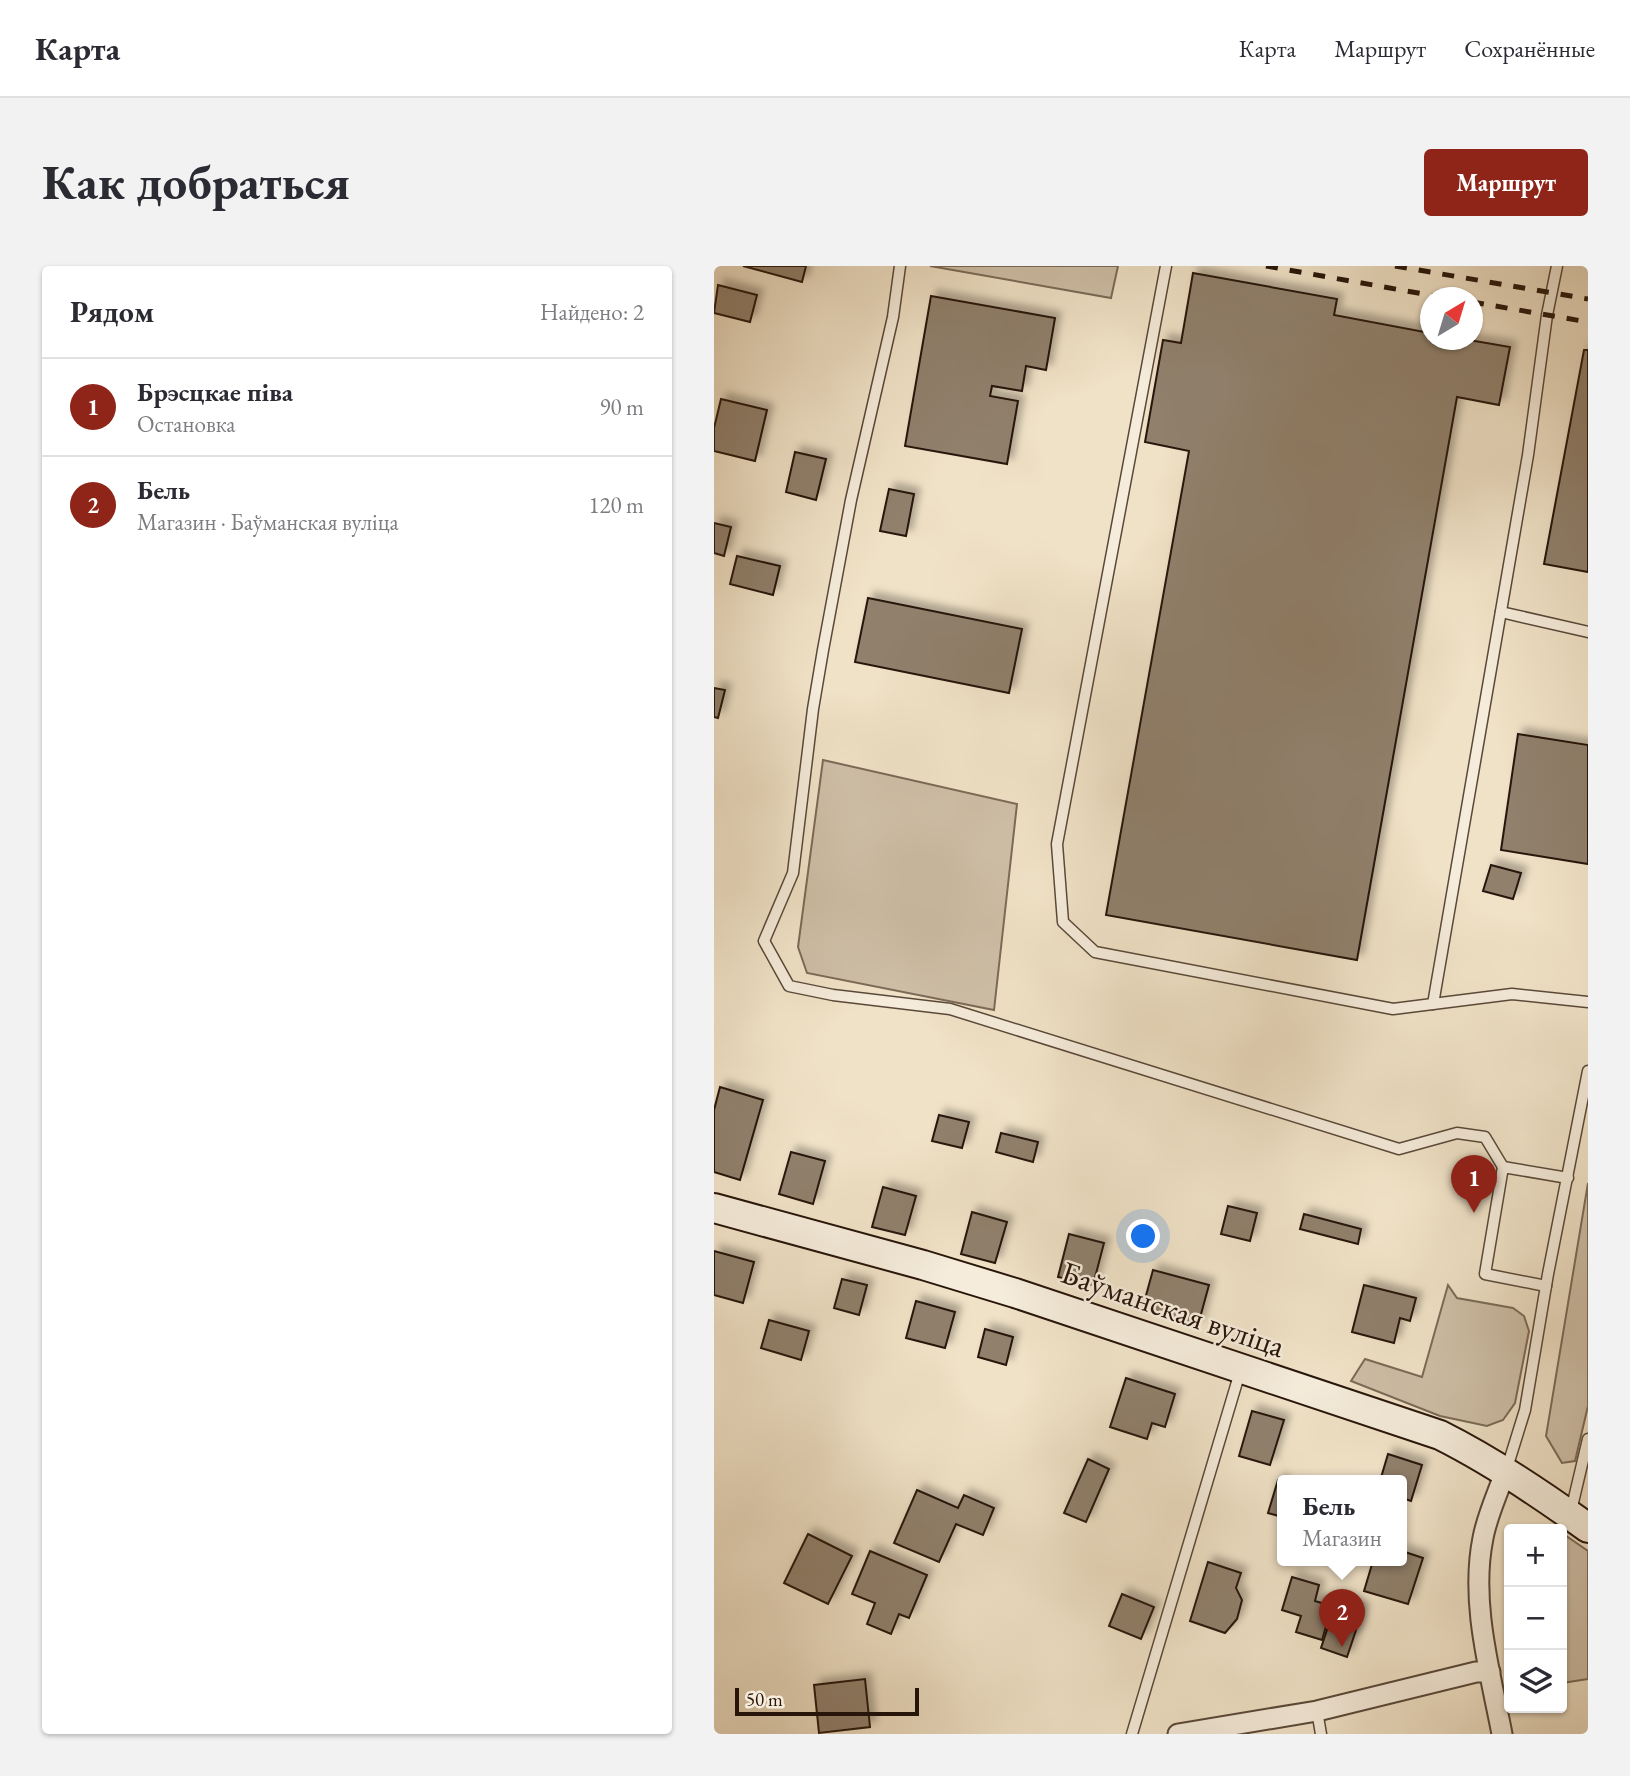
<!DOCTYPE html>
<html lang="ru">
<meta charset="utf-8">
<style>
body{margin:0;font-family:"EB Garamond",serif;background:#f2f2f3;color:#2b2b33}
.controls{position:absolute;right:21px;bottom:21px;display:grid;overflow:hidden;border-radius:7px;box-shadow:0 2px 5px #0004}
.controls button{width:63px;height:63px;display:grid;place-items:center;padding:0;border:0;border-bottom:2px solid #e1e1e2;background:#fff;color:#2b2b33;font:35px sans-serif}
.compass{position:absolute;left:706px;top:21px;width:63px;height:63px;border-radius:50%;background:#fff;box-shadow:0 2px 5px #0004;rotate:38deg}
.scale{position:absolute;left:21px;bottom:18px;width:184px;box-sizing:border-box;padding-left:7px;border:4px solid #28150a;border-top:0;font-size:19px;line-height:24px;white-space:nowrap;color:#28150a;-webkit-text-stroke:5px #f5ecdb;paint-order:stroke}
.you{position:absolute;left:430px;top:971px;width:24px;height:24px;margin:-18px;border:5px solid #fff;border-radius:50%;background:#1a73e8;box-shadow:0 0 0 10px #1a73e833}
.badge{display:grid;place-items:center;width:46px;height:46px;border-radius:50%;background:#8f2418;color:#fff;font-size:23px;font-weight:700}
.pin{position:absolute;translate:-50% -58px;filter:drop-shadow(0 2px 4px #0008)}
.pin::after{content:'';position:absolute;top:37px;width:24px;height:21px;background:inherit;clip-path:polygon(0 0,100% 0,50% 100%)}
.popup{position:absolute;left:563px;top:1209px;width:130px;height:91px;box-sizing:border-box;display:grid;place-content:center;border-radius:7px;background:#fff;filter:drop-shadow(0 2px 5px #0005);font-size:23px;white-space:nowrap;color:#7c7c81}
.popup b{font-size:26px;color:#2b2b33}
.popup::after{content:'';position:absolute;left:50%;top:100%;margin-left:-14px;border:14px solid transparent;border-top-color:#fff}
.list{margin:0;padding:0;list-style:none}
h2{display:flex;justify-content:space-between;align-items:center;height:91px;margin:0;padding:0 28px;font-size:30px}
h2 small{font-size:23px;font-weight:400;color:#7c7c81}
.list li{display:grid;grid-template-columns:46px 1fr auto;gap:21px;align-items:center;box-sizing:border-box;height:98px;padding:0 28px;border-top:2px solid #e1e1e2}
.list b{display:block;font-size:26px;white-space:nowrap}
.list p{margin:0;font-size:23px;white-space:nowrap;color:#7c7c81}
.list em{font-size:23px;font-style:normal;color:#7c7c81}
.icon{flex:none;width:38px;height:38px;fill:none;stroke:currentColor;stroke-width:2;stroke-linecap:round;stroke-linejoin:round}
.map{position:relative;flex:none;width:874px;height:1468px;overflow:hidden;border-radius:7px}
header{display:flex;align-items:center;gap:42px;box-sizing:border-box;height:98px;padding:0 35px;background:#fff;border-bottom:2px solid #e1e1e2}
header strong{font-size:33px}
nav{display:flex;gap:38px;margin-inline-start:auto;font-size:24px}
.intro{display:flex;align-items:center;justify-content:space-between;box-sizing:border-box;height:168px;padding:0 42px}
h1{margin:0;font-size:49px}
.button{padding:18px 32px;border-radius:7px;background:#8f2418;color:#fff;font-size:24px;font-weight:700}
main{display:flex;gap:42px;padding:0 42px}
aside{flex:1;background:#fff;border-radius:7px;box-shadow:0 2px 5px #0004}
.map>svg:first-child{display:block}
.green{fill:#cebfa7;stroke:#7b6a58;stroke-width:2}
.building{fill:#90806c;stroke:#28150a;stroke-width:2;filter:url(#shadow)}
.lines{fill:none;stroke-linecap:round;stroke-linejoin:round}
.lane-casing{stroke:#5a4839;stroke-width:13}
.street-casing{stroke:#5a4839;stroke-width:23}
.secondary-casing{stroke:#28150a;stroke-width:32}
.lane{stroke:#f5ecdb;stroke-width:10}
.street{stroke:#f5ecdb;stroke-width:19}
.secondary{stroke:#f5ecdb;stroke-width:28}
.rail{stroke:#28150a;stroke-width:5;stroke-dasharray:12 12;stroke-linecap:butt}
.labels{text-anchor:middle;stroke-width:5;stroke-linejoin:round;paint-order:stroke}
.street-label{font-size:32px;fill:#28150a;stroke:#f5ecdb}
</style>
<header>
<strong>Карта</strong>
<nav><a>Карта</a><a>Маршрут</a><a>Сохранённые</a></nav>
</header>
<div class="intro"><h1>Как добраться</h1><a class="button">Маршрут</a></div>
<main>
<aside>
<h2>Рядом<small>Найдено: 2</small></h2>
<ul class="list">
<li><span class="badge">1</span><div><b>Брэсцкае піва</b><p>Остановка</p></div><em>90 m</em></li>
<li><span class="badge">2</span><div><b>Бель</b><p>Магазин · Баўманская вуліца</p></div><em>120 m</em></li>
</ul>
</aside>
<div class="map">
<svg width="874" height="1468" viewBox="0 0 874 1468">
<defs>
<filter id="shadow"><feDropShadow dx="6" dy="-6" stdDeviation="3.5" flood-color="#0004"/></filter>
</defs>
<rect width="100%" height="100%" fill="#f0e2c7"/>
<filter id="stains"><feTurbulence type="fractalNoise" baseFrequency=".00286" numOctaves="4"/><feColorMatrix values="0 0 0 0 .2 0 0 0 0 .09 0 0 0 0 .02 0 0 0 .5 -.17"/></filter>
<radialGradient id="worn" r=".72"><stop offset=".6" stop-color="#630" stop-opacity="0"/><stop offset="1" stop-color="#630" stop-opacity=".3"/></radialGradient>
<g class="green">
<path d="M216,0H404L397,32Z"/>
<path d="M109,494L303,538L280,744L93,707L84,681Z"/>
<path d="M874,917V1140L861,1195L848,1197L832,1170Z"/>
<path d="M734,1019L743,1032L799,1042L810,1050L815,1065L801,1137L789,1154L773,1160L726,1150L637,1115L651,1093L708,1111Z"/>
<path d="M848,1267L874,1285V1413L848,1417Z"/>
</g>
<g class="building">
<path d="M29,0H92L88,16Z"/>
<path d="M479,7L623,33L620,49L716,67V74H755L796,81L785,139L743,131L643,694L392,649L475,185L431,176L449,74L467,77Z"/>
<path d="M4,19L43,29L36,56L0,47Z"/>
<path d="M217,30L341,52L332,104L312,100L308,125L278,120L276,130L304,135L293,198L191,180Z"/>
<path d="M870,84H874V306L830,298Z"/>
<path d="M7,133L53,144L41,195L0,185V162Z"/>
<path d="M81,186L112,193L102,234L72,226Z"/>
<path d="M175,223L200,228L192,270L166,265Z"/>
<path d="M0,257L17,261L10,290L0,287Z"/>
<path d="M23,290L66,300L59,329L16,318Z"/>
<path d="M154,332L308,363L295,427L141,396Z"/>
<path d="M0,422L11,424L4,452L0,451Z"/>
<path d="M804,468L874,479V598L787,584Z"/>
<path d="M777,599L807,607L799,633L769,625Z"/>
<path d="M6,821L49,834L26,914L0,906V844Z"/>
<path d="M225,849L255,856L248,882L218,875Z"/>
<path d="M287,867L324,876L319,896L282,886Z"/>
<path d="M77,886L111,895L99,938L65,928Z"/>
<path d="M169,921L202,930L191,969L158,961Z"/>
<path d="M514,940L543,947L536,975L507,968Z"/>
<path d="M258,946L293,956L281,997L247,988Z"/>
<path d="M590,948L647,963L644,978L586,963Z"/>
<path d="M355,968L390,977L379,1019L344,1011Z"/>
<path d="M0,985L40,996L29,1037L0,1029Z"/>
<path d="M439,1004L495,1019L484,1059L428,1044Z"/>
<path d="M128,1013L153,1019L145,1049L120,1042Z"/>
<path d="M650,1019L702,1032L696,1055L686,1052L680,1077L638,1066Z"/>
<path d="M202,1035L241,1046L231,1082L192,1072Z"/>
<path d="M55,1054L95,1065L87,1094L47,1082Z"/>
<path d="M271,1063L299,1071L292,1099L264,1091Z"/>
<path d="M412,1112L461,1128L451,1161L438,1157L433,1173L396,1161Z"/>
<path d="M538,1145L570,1154L556,1199L525,1190Z"/>
<path d="M674,1188L708,1199L697,1235L688,1232V1215H666Z"/>
<path d="M374,1193L395,1203L372,1256L350,1247Z"/>
<path d="M564,1214L568,1215V1251L554,1247Z"/>
<path d="M203,1224L244,1242L250,1229L280,1242L269,1269L242,1258L225,1296L180,1277Z"/>
<path d="M94,1268L138,1290L114,1338L70,1317Z"/>
<path d="M156,1285L213,1309L195,1352L185,1348L177,1368L153,1358L161,1337L138,1328Z"/>
<path d="M688,1285L709,1292L694,1338L650,1325L659,1295H688Z"/>
<path d="M494,1296L527,1307L522,1322L528,1334L523,1353L511,1367L476,1355Z"/>
<path d="M578,1311L605,1319L601,1335L618,1340L608,1374L582,1366L587,1350L568,1344Z"/>
<path d="M408,1328L440,1341L427,1373L395,1360Z"/>
<path d="M623,1334L649,1343L633,1391L607,1382Z"/>
<path d="M151,1413L156,1461L105,1467L100,1419Z"/>
</g>
<g class="lines">
<defs>
<g id="lane">
<path d="M186,0L179,51L137,234L109,384L99,443L79,607L50,675L75,720L119,729L236,743L685,883L743,867L771,871L789,901"/>
<path d="M452,0L343,578L349,656L381,686L679,743L798,728L874,736"/>
<path d="M787,346L874,366"/>
<path d="M719,738L814,189L833,49L843,0"/>
<path d="M832,1020L771,1008L789,901L854,912"/>
<path d="M793,1202L811,1144L834,1008L874,805"/>
<path d="M857,1245L874,1173"/>
<path d="M603,1445L607,1468"/>
<path d="M418,1468L526,1106"/>
</g>
<g id="street">
<path d="M464,1468L603,1445L762,1406H776"/>
<path d="M788,1468C776,1405 756,1336 769,1272C773,1250 784,1227 791,1206"/>
</g>
<path id="secondary" d="M0,942L209,999L301,1027L726,1169C778,1195 827,1228 874,1262"/>
</defs>
<use href="#lane" class="lane-casing"/>
<use href="#street" class="street-casing"/>
<use href="#secondary" class="secondary-casing"/>
<use href="#lane" class="lane"/>
<use href="#street" class="street"/>
<use href="#secondary" class="secondary"/>
<g class="rail">
<path d="M552,0L732,32"/>
<path d="M681,0L874,33"/>
<path d="M758,36L874,56"/>
</g>
</g>
<g class="labels">
<g class="street-label">
<text transform="translate(459 1043) rotate(19)" y="11">Баўманская вуліца</text>
</g>
</g>
<rect width="100%" height="100%" filter="url(#stains)"/>
<rect width="100%" height="100%" fill="url(#worn)"/>
</svg>
<div class="controls">
<button>+</button>
<button>−</button>
<button><svg class="icon" aria-label="layers" viewBox="0 0 24 24"><path d="M12 4l9 5-9 5-9-5zM3 14l9 5 9-5"/></svg></button>
</div>
<svg class="compass" viewBox="-18 -18 36 36"><path d="M0-13l5 13h-10z" fill="#e53935"/><path d="M0 13l5-13h-10z" fill="#7c7c81"/></svg>
<div class="scale">50 m</div>
<div class="you"></div>
<div class="pin badge" style="left:760px;top:947px">1</div>
<div class="pin badge" style="left:628px;top:1381px">2</div>
<div class="popup"><b>Бель</b>Магазин</div>
</div>
</main>
